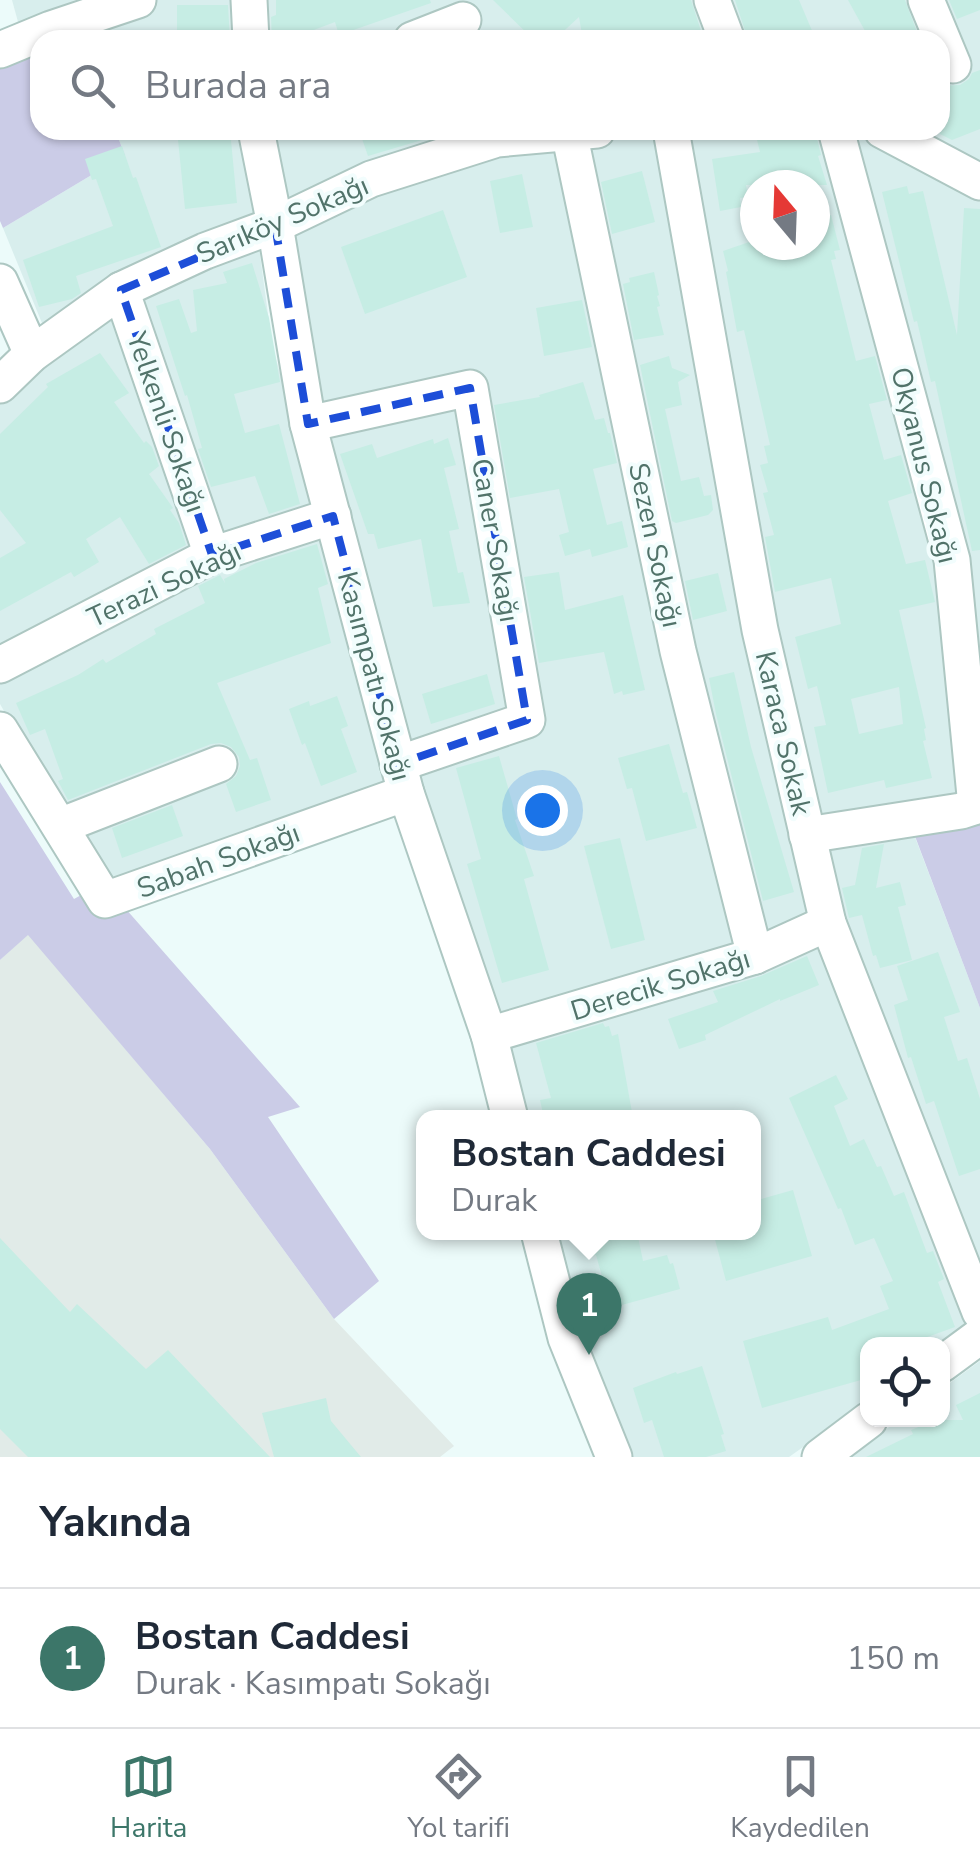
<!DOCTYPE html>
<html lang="tr">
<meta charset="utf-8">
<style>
body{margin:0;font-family:"Nunito Sans",sans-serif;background:#f2f2f3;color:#1f2937}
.controls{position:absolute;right:30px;bottom:30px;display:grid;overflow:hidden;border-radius:20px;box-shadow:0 2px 8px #0004}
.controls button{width:90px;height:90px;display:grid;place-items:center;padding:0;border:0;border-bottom:2px solid #e0e1e3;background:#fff;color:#1f2937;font:50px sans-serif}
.compass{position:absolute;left:740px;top:170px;width:90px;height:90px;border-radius:50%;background:#fff;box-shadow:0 2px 8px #0004;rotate:341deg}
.you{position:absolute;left:542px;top:810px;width:35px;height:35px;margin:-25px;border:8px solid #fff;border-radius:50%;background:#1a73e8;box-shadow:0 0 0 15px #1a73e833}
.badge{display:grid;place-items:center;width:65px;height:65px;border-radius:50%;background:#3c7669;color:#fff;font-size:32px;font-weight:700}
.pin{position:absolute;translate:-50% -82px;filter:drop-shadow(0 2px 5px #0008)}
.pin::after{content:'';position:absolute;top:52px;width:35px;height:30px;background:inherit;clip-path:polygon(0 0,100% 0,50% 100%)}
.popup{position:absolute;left:416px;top:1110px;width:345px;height:130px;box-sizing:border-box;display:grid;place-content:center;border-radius:20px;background:#fff;filter:drop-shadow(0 2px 8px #0005);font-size:32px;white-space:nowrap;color:#747a83}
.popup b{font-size:38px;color:#1f2937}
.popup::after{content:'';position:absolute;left:50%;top:100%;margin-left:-20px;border:20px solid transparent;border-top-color:#fff}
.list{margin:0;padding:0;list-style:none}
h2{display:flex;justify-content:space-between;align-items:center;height:130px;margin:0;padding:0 40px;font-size:42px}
h2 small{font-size:32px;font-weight:400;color:#747a83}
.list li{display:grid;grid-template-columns:65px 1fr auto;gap:30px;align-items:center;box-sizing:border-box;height:140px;padding:0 40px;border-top:2px solid #e0e1e3}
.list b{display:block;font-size:38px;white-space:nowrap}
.list p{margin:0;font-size:32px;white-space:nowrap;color:#747a83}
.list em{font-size:32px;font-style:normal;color:#747a83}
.icon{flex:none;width:55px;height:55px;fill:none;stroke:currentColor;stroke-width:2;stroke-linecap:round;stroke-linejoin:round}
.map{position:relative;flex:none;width:980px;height:1457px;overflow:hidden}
.search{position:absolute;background:#fff;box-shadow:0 2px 8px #0004;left:30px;right:30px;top:30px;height:110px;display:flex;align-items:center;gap:25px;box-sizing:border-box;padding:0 35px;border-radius:30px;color:#747a83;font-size:38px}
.sheet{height:270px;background:#fff}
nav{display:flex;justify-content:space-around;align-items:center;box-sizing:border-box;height:140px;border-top:2px solid #e0e1e3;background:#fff;font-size:28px;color:#747a83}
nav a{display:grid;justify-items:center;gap:5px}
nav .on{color:#3c7669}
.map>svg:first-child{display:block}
.residential{fill:#d8eeed;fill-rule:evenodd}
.industrial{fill:#e1ebe8}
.green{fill:#cbcce7}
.building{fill:#c6ede4;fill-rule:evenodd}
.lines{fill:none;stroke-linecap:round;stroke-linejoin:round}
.minor-casing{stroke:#adc7c2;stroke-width:39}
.minor{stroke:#fff;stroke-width:35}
.marked{fill:none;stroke:#1d4ed8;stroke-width:8;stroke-dasharray:20 12;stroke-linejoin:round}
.labels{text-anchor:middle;stroke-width:8;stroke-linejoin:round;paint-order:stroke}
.street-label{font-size:28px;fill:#51736a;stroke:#f2fdfd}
</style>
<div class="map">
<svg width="980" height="1457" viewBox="0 0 980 1457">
<rect width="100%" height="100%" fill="#ecfbfa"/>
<g class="residential">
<path d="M12,0H235L237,40H79L73,28L26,51Z"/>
<path d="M260,0H980V817L913,832L980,1008V1322L942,1344H868L867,1402L789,1457H631L582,1336L553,1233L754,1232V1118L520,1117L407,748L321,408L272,130H940V40H262ZM755,185H815V245H755Z"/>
<path d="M115,130H248L259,216L44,328L3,228L125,155Z"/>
<path d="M259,247L272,344L390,779L103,883L0,704V399L136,294Z"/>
<path d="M980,1361V1457H847L899,1420H942L943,1388Z"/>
</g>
<path class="industrial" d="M28,934L210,1149L334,1319L454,1446L440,1457H0V960Z"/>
<g class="green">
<path d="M40,44V130H115L125,155L3,228L0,221V63Z"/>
<path d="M0,782L74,899L103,883L300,1107L268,1117L379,1281L334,1319L210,1149L28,935L0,960Z"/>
<path d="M980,817V1008L913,831Z"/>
</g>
<g class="building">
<path d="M276,0H430L431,3L339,35L335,22L287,40H272L271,17L276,15Z"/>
<path d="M493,0H691L704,40H583L579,17L554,40H534Z"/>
<path d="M735,0H799L816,40H748Z"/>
<path d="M848,0H905L920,40H870Z"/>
<path d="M949,0H980V10L957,19Z"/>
<path d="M177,5H228L230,40H177Z"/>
<path d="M980,70V129L952,140L940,134V86L960,85L969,79L972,73Z"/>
<path d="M177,130H230L237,203L185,209Z"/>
<path d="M359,130H438L439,135L368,156Z"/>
<path d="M794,130H815L821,155L818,156L827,185H746L748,197L740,198L741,207L720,211L712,159L760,152L757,140Z"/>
<path d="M122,146L133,178L136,177L161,247L76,276L81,293L72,299L39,307L23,260L113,226L96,179L92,180L85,159Z"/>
<path d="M642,171L655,222L612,234L601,182Z"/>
<path d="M522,174L533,227L500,233L490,181Z"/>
<path d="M907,186L909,194L923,191L957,335L964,208L980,209V550L972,551L935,381L931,382L917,321L914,322L882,192Z"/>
<path d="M815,204H822L825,217L831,215L840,250L834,251L836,259L831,260L856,361L875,356L887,400L869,404L884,460L901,455L912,493L888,501L906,564L925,560L935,602L899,610L926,728L924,729L926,740L923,741L932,778L886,788L884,780L828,793L814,727L826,725L817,686L808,689L795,637L841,624L831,578L775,592L765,537L774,535L763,493L768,492L760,465L768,463L764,446L770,445L744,330L737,332L726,272L728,271L723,251L755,240V245H815ZM899,687L903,724L859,734L851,699Z"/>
<path d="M443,210L467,277L365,314L341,247Z"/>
<path d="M252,263L269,318L280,382L234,394L245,433L279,424L300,504L269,514L255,476L211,487L198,449L202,448L187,395L185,396L156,306L179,299L191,333L197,331L193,290L227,283L223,272Z"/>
<path d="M654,272L659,295L657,296L660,306L657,307L664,335L634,340L623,284L630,282L629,278Z"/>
<path d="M582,300L592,347L544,356L536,308Z"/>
<path d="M100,353L129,393L114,402L144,443L146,441L152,447L159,466L149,474L173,508L170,510L179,523L186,545L149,564L120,517L86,539L99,562L74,577L71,572L0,611V558L26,543L0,510V434L48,387L46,384Z"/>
<path d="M669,356L672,368L690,375L678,382L682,405L665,409L681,481L699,477L704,496L711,495L713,510L708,515L676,523L672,521L640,365Z"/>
<path d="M583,382L595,420L604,418L608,433H610L617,463L593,469L607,525L622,521L628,547L592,557L590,549L565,556L559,535L569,532L559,489L510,498L494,405L540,397L539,395Z"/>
<path d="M448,438L456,465L444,468L459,529L449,531L458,573L463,572L470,603L433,607L421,539L378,549L374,534H368L340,454L372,444L377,458L433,439L434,444Z"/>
<path d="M317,544L328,584L318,588L331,643L217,683L250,760L257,758L271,800L236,812L226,784L236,776L240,766L239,757L231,747L221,743L211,744L68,800L58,781L63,779L45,729L30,735L16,703L78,675L103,659L106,663L156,634L154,629L205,603L198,586L220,575L225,583L224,579L256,563Z"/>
<path d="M559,572L565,610L623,595L645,690L623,695L622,691L614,694L604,652L539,663L524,577Z"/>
<path d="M718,573L727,611L693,620L685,581Z"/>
<path d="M734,672L751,747L794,892L763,901L716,714L709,678Z"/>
<path d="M487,674L495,704L431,724L422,694Z"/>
<path d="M337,696L348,726L341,729L357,772L321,786L305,743L302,745L289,709L309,701L310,706Z"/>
<path d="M669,744L683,793L687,792L697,828L646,841L632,788L627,789L618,758Z"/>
<path d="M499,756L517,819L515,820L534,876L524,879L549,970L502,983L467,864L481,859L456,768Z"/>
<path d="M172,805L183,836L122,858L112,828Z"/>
<path d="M620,838L645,940L611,949L584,846Z"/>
<path d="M884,844L876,888L900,882L906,905L898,907L912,960L880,968L876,955L873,956L862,915L849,918L842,888L855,885L862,848Z"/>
<path d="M938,952L960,1012L944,1017L958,1061L967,1058L980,1099V1169L959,1176L934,1101L926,1104L911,1057L908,1058L894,1005L908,1000L897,966Z"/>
<path d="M807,956L819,985L780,1001V999L705,1035L706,1040L679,1049L668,1019L718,1002L713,991L761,976Z"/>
<path d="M603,1023L605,1027L609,1026L612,1036L618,1034L633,1118H544L540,1100L551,1098L536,1043Z"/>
<path d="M836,1075L848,1099L834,1106L850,1146L864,1139L877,1167L881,1166L894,1196L904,1192L927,1253L933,1251L944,1279L938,1282L955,1327L908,1344H868V1378L762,1408L743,1341L828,1317L832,1330L889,1309L880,1286L893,1281L874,1238L855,1245L841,1208L838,1209L789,1098Z"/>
<path d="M793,1190L812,1256L726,1281L713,1232H754V1201Z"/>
<path d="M581,1232H637L643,1261L667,1255L670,1264L673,1263L680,1289L611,1308L596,1255L586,1257Z"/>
<path d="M0,1238L70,1312L77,1304L146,1369L168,1350L270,1457H28L0,1429Z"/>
<path d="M702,1366L724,1434L721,1435L726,1451L706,1457H664L652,1420L644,1423L633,1388L676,1372L677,1374Z"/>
<path d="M980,1393V1457H866L913,1434L911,1430L936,1420H963L956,1405Z"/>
<path d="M326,1398L331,1421L361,1457H274L262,1413Z"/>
</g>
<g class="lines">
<defs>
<g id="minor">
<path d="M249,0L251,40"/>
<path d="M712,0L727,40"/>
<path d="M926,0L953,65"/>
<path d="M412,40L463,20"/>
<path d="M0,50L51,29L138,0"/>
<path d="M256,130L275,225L308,424L406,793L489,1035L510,1118"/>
<path d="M671,130L760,630L828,923L980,1312"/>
<path d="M836,130L952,560L976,806"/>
<path d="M882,130L980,182"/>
<path d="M569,132L678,651L755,956"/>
<path d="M0,282L32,354"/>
<path d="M121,290L212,555"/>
<path d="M0,385L32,354L121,290L205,251L275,225L371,179L497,139L597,130"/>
<path d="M308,424L470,388L527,720L398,764"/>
<path d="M0,665L212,555L333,516"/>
<path d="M0,730L105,900L406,793"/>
<path d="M60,826L219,764"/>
<path d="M807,835L961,811L980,805"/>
<path d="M489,1035L755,956L828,923"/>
<path d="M539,1232L566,1338L614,1457"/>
<path d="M942,1364L980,1336"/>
<path d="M820,1457L869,1420"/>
</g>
</defs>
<use href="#minor" class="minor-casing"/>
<use href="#minor" class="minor"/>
</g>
<path class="marked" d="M275,225L308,424L470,388L527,720L398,764L333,516L212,555L121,290Z"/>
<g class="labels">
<g class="street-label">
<text transform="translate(282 219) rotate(-23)" y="10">Sarıköy Sokağı</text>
<text transform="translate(167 422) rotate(71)" y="10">Yelkenli Sokağı</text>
<text transform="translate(925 465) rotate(76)" y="10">Okyanus Sokağı</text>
<text transform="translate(496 540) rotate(80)" y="10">Caner Sokağı</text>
<text transform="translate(656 545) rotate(78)" y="10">Sezen Sokağı</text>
<text transform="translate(164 584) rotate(-25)" y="10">Terazi Sokağı</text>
<text transform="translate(375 676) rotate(75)" y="10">Kasımpatı Sokağı</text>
<text transform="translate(784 733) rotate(77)" y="10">Karaca Sokak</text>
<text transform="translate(218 860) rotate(-20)" y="10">Sabah Sokağı</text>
<text transform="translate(660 984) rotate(-17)" y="10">Derecik Sokağı</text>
</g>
</g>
</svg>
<div class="controls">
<button><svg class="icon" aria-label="locate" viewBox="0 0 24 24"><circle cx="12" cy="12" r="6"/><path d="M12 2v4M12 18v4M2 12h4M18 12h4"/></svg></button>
</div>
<svg class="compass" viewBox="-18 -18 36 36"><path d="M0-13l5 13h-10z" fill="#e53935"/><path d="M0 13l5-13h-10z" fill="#747a83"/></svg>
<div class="you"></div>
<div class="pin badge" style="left:589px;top:1355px">1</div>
<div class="popup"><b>Bostan Caddesi</b>Durak</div>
<div class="search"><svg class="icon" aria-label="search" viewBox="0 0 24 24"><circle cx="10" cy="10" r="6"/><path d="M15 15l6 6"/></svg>Burada ara</div>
</div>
<section class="sheet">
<h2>Yakında<small></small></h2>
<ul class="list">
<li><span class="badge">1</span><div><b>Bostan Caddesi</b><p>Durak · Kasımpatı Sokağı</p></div><em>150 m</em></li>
</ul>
</section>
<nav>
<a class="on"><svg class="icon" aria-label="map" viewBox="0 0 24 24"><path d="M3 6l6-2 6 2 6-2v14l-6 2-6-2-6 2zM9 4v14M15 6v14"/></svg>Harita</a>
<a><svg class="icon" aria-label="directions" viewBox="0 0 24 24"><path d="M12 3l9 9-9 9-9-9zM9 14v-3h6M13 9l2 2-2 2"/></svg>Yol tarifi</a>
<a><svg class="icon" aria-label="saved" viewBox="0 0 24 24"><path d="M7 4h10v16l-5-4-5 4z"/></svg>Kaydedilen</a>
</nav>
